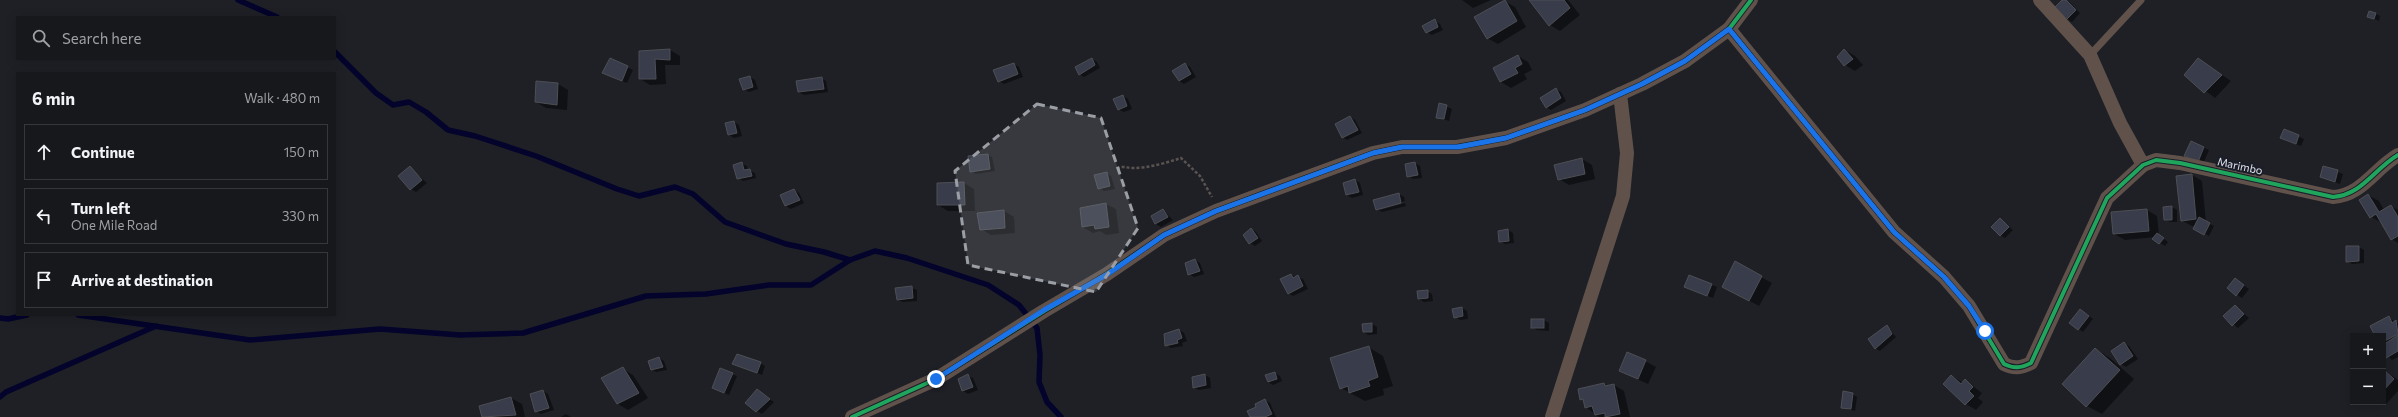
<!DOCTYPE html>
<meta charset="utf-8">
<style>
body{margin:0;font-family:Commissioner,sans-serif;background:#1f2125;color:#f1f3f6}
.controls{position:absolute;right:12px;bottom:12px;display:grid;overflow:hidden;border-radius:0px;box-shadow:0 2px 10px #0003}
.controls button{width:36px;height:36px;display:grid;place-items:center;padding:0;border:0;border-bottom:1px solid #35373b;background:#16181c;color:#f1f3f6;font:20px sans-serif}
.stop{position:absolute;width:12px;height:12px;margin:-9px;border:3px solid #1a73e8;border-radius:50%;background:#fff}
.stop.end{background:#1a73e8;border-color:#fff;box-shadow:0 1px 4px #0008}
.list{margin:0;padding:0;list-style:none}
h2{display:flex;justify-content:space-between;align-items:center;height:52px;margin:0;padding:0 16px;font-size:17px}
h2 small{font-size:13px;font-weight:400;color:#9ea0a3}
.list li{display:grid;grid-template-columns:26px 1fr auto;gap:12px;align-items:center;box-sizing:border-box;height:56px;margin:0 8px 8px;padding:0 8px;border:1px solid #35373b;border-radius:0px}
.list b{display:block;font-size:15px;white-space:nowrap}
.list p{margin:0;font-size:13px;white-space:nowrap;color:#9ea0a3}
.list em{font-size:13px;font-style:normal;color:#9ea0a3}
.icon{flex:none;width:22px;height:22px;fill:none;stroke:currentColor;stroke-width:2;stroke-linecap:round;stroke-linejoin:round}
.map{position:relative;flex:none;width:2398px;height:417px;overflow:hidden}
.search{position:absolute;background:#16181c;box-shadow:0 2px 10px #0003;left:16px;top:16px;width:320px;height:44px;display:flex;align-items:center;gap:10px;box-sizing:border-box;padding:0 14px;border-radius:0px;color:#9ea0a3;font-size:15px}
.panel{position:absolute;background:#16181c;box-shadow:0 2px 10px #0003;left:16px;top:72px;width:320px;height:244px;border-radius:0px}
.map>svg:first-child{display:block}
.shadow{fill:#0007}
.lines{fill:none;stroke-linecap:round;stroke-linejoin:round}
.stream{stroke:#03032b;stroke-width:5.5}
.building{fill:#393c4b;stroke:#4d4f54}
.path{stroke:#5b5350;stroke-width:2.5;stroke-dasharray:3 2;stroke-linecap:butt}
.lane{stroke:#60524b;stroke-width:7}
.street{stroke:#60524b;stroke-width:14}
.cycleway-casing{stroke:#1b1e29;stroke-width:6}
.cycleway{stroke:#20a55d;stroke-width:4}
.route{stroke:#1a73e8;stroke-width:5}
.marked{fill:#9b9ea5;fill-opacity:0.2;stroke:#9b9ea5;stroke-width:3;stroke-dasharray:8 5;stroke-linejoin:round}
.labels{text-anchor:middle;stroke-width:4;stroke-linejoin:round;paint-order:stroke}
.street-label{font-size:11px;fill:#dfe2ea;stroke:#1b1e29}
</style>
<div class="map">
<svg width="2398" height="417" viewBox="0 0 2398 417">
<rect width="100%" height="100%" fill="#1e2026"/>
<g class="shadow">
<path d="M1462,0H1491L1473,8Z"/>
<path d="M1530,0H1568L1580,15L1560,31L1550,25Z"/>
<path d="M2063,0L2069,2L2080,13L2072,22L2067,19Z"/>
<path d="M1504,1L1515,7L1526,27L1498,44L1487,38Z"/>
<path d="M2375,13L2380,16L2379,21L2368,16Z"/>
<path d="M1435,21L1440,24L1443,30L1432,35L1427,32Z"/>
<path d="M670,50L680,56V65H665L666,84L650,85L640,79V52Z"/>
<path d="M1845,50L1855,56L1863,65L1855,71L1845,65Z"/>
<path d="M1518,56L1528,62L1532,70L1524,74L1527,79L1511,88L1501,82L1494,68Z"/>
<path d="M610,59L633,70L627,83L608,75Z"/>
<path d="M1092,59L1097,62L1100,68L1084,77L1079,74Z"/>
<path d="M2199,59L2231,81L2215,98L2185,75Z"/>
<path d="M1014,64L1019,67L1023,77L1004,84L999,81Z"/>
<path d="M1185,64L1190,67L1196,77L1184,84L1179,81Z"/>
<path d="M750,77L755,80L758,89L749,92L744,89Z"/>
<path d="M821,78L826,81L828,92L804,95L799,92Z"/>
<path d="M558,84L568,90L567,110L546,108L536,102Z"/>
<path d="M1556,89L1561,92L1566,101L1551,110L1546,107Z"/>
<path d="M1123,96L1128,99L1132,109L1124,112L1119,110Z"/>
<path d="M1440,104L1452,109L1449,121L1437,117Z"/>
<path d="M1350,117L1355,120L1362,133L1347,140L1342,137Z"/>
<path d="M734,122L739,125L742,136L734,138L729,135Z"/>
<path d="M2284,130L2304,139L2301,146L2286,140Z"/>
<path d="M2191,142L2209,150L2203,164L2190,159Z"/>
<path d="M987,155L992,157L995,171L976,174L971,171Z"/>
<path d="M1582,159L1592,165L1595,179L1569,185L1559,179Z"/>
<path d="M1415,163L1420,166L1422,178L1413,179L1408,176Z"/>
<path d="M742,164L747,166L748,170L755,173L756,178L743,181L738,178Z"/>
<path d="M2324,167L2343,174L2340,184L2321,177Z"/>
<path d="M410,168L427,183L416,192L411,189Z"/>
<path d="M1106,173L1111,176L1115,189L1104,191L1099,188Z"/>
<path d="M2192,175L2202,181L2206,222L2214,226L2209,236L2198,230L2195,226H2192L2181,220Z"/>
<path d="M1355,180L1360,183L1363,195L1352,198L1347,195Z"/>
<path d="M964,183L974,189L975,211H948L938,205Z"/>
<path d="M794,190L799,193L804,203L791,209L786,206Z"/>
<path d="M1399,194L1404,197L1405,201L1380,208V210L1405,203L1406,206L1382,212L1377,209Z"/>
<path d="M2368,195L2379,201L2384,210L2391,206L2398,210V243L2392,239L2382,223L2371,217Z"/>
<path d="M1106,204L1116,209L1119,233L1106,235L1100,231L1093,233L1083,227Z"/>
<path d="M2172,207L2177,210V222H2170L2165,219Z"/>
<path d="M1163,210L1173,220L1161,227L1156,224L1152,216Z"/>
<path d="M2147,210L2157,216L2159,235L2168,242L2165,246L2154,239L2155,237L2125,240L2114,234Z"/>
<path d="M1004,211L1014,217L1015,233L991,235L981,229Z"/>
<path d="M2000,220L2013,230L2005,238L2000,235Z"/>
<path d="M1251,229L1256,232L1262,241L1255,246L1250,243Z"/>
<path d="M1508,230L1513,233L1514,243L1505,244L1500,241Z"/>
<path d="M2359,247L2364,250V263L2352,264L2347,261Z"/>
<path d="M1195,260L1200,263L1204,274L1194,277L1189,274Z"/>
<path d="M1735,263L1772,283L1759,306L1733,292Z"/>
<path d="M1291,275L1303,279L1308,289L1293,296L1288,293Z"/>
<path d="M2235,279L2249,289L2242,298L2237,295Z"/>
<path d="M1712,285L1717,287L1713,298L1690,289Z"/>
<path d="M912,288L917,290V301L903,302L898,300Z"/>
<path d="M1427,291L1432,294L1433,301L1424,302L1419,299Z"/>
<path d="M2235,306L2249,318L2238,328L2224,316Z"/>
<path d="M1462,308L1467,311L1468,319L1460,320L1455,317Z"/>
<path d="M2085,313L2093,319L2083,332L2079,329Z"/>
<path d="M2388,318L2398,323V357L2392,360L2383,351V336H2376Z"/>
<path d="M1532,320H1544L1549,323V331L1537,330L1532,327Z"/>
<path d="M1372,324L1377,327V334L1368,335L1364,332Z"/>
<path d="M1887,327L1896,337L1880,351L1875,348Z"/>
<path d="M1179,330L1184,333L1187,341L1182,343L1183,346L1171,348L1166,345Z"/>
<path d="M2124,344L2129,346L2138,359L2126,367L2121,364Z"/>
<path d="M1368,347L1383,356L1393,386L1383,389L1384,395L1365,401L1341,388Z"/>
<path d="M2095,349L2110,358L2134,379L2102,414L2087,406Z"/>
<path d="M659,358L664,361L667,370L656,372L651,369Z"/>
<path d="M1645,361L1656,367L1648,384L1620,371Z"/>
<path d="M733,363H760L765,366L762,375Z"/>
<path d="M623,369L633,375L648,398L628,410L618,404Z"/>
<path d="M2385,371L2398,380V391L2386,404L2383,402Z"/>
<path d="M1275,373L1280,376L1282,381L1273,385L1268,382Z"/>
<path d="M732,374L737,376L729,395L713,388Z"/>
<path d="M1205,375L1210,378L1211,388L1199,390L1194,388Z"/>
<path d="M968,376L973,378L978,390L968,394L963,391L959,380Z"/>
<path d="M1952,376L1963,383L1965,380L1982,393L1978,398L1983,402L1976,410L1966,404Z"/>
<path d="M1604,384L1608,386L1614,385L1624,391L1630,417H1599L1586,407L1579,390Z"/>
<path d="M543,391L548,394L554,410L541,414L536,411L531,395Z"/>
<path d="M762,394L774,402L762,414L757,411Z"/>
<path d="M1852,394L1857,397L1855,411L1842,407Z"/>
<path d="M511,398L522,404L525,417H483L480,407Z"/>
<path d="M1265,400L1270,403L1276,417H1251Z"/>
<path d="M566,414L571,417H561Z"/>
</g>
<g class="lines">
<g class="stream">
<path d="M238,0L277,17"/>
<path d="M335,52L376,93L393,105L409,102L426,112L448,130L475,136L536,156L617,189L639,196L675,187L693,194L725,222L786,244L824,252L850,260"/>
<path d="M78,315L250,340L380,329L460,335L523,333L646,296L706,294L769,285H811L850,260L875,251L907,258L988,285L1019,305L1037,328L1040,355L1039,382L1047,402L1061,417"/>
<path d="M0,318L8,319L27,315"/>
<path d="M0,397L6,392L156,326"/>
</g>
</g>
<g class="building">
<path d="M1505,0L1517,21L1487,39L1474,17Z"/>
<path d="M1529,0H1564L1570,8L1549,26Z"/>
<path d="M2062,0H2066L2076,10L2066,20L2054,8Z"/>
<path d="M2369,11L2376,13L2374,19L2367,17Z"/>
<path d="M1435,19L1438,27L1426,33L1422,26Z"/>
<path d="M670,49V60L655,59L656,79H639V51Z"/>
<path d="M1844,49L1853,59L1844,66L1837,57Z"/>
<path d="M1518,55L1522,64L1515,68L1518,73L1500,82L1493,68Z"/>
<path d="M610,58L628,66L622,81L602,73Z"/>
<path d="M1092,58L1095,65L1079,75L1075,67Z"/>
<path d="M2198,58L2222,75L2204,93L2184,75Z"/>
<path d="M1014,63L1018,74L998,82L993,70Z"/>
<path d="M1185,63L1191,74L1179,81L1172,71Z"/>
<path d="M750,76L753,87L743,90L739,79Z"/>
<path d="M822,77L824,89L798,92L796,81Z"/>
<path d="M536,81L558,83L557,105L535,102Z"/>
<path d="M1556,88L1561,98L1546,108L1540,98Z"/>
<path d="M1123,95L1127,106L1118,110L1113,99Z"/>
<path d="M1439,103L1447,105L1444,119L1436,118Z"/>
<path d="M1350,116L1358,130L1342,138L1335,124Z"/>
<path d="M734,121L737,133L728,135L725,123Z"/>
<path d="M2284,129L2299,135L2296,144L2280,138Z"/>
<path d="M2191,141L2204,147L2198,162L2184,156Z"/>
<path d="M988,154L990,169L970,172L968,156Z"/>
<path d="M1582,158L1585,174L1558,180L1554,165Z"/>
<path d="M742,162L744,170L750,169L752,176L737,179L733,165Z"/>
<path d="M1415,162L1418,175L1407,177L1405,164Z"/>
<path d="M410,166L422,180L410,190L398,176Z"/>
<path d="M2323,166L2338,170L2335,182L2320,177Z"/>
<path d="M1107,172L1110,186L1098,189L1094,175Z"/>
<path d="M2192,174L2196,219L2181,221L2176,176Z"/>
<path d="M1355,179L1359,192L1346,195L1343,183Z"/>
<path d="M964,182L965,205H937V183Z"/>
<path d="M794,189L800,200L785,206L780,195Z"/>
<path d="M1399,193L1401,203L1376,210L1373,200Z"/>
<path d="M2368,194L2379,212L2391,205L2398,217V236L2391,240L2376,214L2370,218L2359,200Z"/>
<path d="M1106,203L1109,227L1095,229L1094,225L1082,227L1080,208Z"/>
<path d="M2172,206V220H2164L2163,207Z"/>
<path d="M1163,209L1168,217L1155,224L1151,216Z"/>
<path d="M2147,209L2149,231L2113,234L2111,212Z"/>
<path d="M1004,210L1005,228L980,230L977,213Z"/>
<path d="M2199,217L2210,223L2204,235L2193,229Z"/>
<path d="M2000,218L2009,227L2000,236L1991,227Z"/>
<path d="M1251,228L1258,238L1249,244L1243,235Z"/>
<path d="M1508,229L1509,241L1499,242L1498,231Z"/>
<path d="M2157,233L2164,238L2159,244L2152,239Z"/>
<path d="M2346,246H2359V261L2346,262Z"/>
<path d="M1195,259L1200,271L1188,275L1185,263Z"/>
<path d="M1735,261L1762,276L1749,301L1722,287Z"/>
<path d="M1291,274L1293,278L1298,275L1303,286L1288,294L1280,279Z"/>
<path d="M1689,275L1712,284L1707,296L1684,287Z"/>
<path d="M2235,278L2244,285L2236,296L2227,288Z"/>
<path d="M912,286L913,298L897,300L895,288Z"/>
<path d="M1428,290V298L1418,299L1417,291Z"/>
<path d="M2235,305L2244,314L2232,326L2223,316Z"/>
<path d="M1462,307L1463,316L1454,318L1452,309Z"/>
<path d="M2080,309L2089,316L2078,330L2069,323Z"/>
<path d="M2389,316L2392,323L2396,320L2398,334L2383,342V336H2375L2370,326Z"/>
<rect x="1531" y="319" width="13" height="9"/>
<path d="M1372,323V332H1363L1362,324Z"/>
<path d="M1887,325L1892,334L1875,349L1868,339Z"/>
<path d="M1179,329L1182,338L1177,340L1178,343L1165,346L1164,334Z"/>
<path d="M2398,335V351L2386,358L2383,353V345Z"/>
<path d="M2124,342L2133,356L2120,365L2111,351Z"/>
<path d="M1369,346L1378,377L1368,381L1370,386L1349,393L1348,386L1340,389L1330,358Z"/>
<path d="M2095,348L2120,370L2086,407L2062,384Z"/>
<path d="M1627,352L1646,360L1638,379L1619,371Z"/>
<path d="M737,354L761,362L757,373L732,364Z"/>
<path d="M659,357L663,367L651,370L648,361Z"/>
<path d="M623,367L639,393L617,404L601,378Z"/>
<path d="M720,368L733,373L724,393L712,388Z"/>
<path d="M2384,370L2394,379L2383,391V371Z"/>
<path d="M1275,372L1277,379L1268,382L1265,375Z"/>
<path d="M968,374L973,387L962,391L958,379Z"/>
<path d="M1205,374L1206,385L1193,388L1192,377Z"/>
<path d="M1951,375L1961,384L1965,379L1973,387L1969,391L1974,396L1965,405L1943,384Z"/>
<path d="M1604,383L1605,386L1614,384L1620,414L1605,417V413L1595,415L1592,406L1585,408L1583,399L1580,400L1578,389Z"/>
<path d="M757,389L770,399L756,412L745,403Z"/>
<path d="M543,390L549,408L535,412L530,394Z"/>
<path d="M1843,391L1853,393L1851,409L1841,408Z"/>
<path d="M511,397L516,415L482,417L479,406Z"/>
<path d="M1265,399L1272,414L1265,417H1250L1247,411L1256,407L1255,404Z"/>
</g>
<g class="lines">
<path class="path" d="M1117,169C1123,165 1126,168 1133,168C1148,168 1166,163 1181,158L1200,176L1212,197"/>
<path class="lane" d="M2090,55L2141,0"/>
<g class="street">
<path d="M2040,0L2090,55L2120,123L2143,165"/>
<path d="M1729,29L1894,232L1944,277L1969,306L2004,364C2014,369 2021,368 2031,363L2107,198L2143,165L2156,160L2180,163L2333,197C2362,195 2374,169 2398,155"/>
<path d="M852,417L936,379L1044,311L1107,274L1164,235L1216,211L1373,153L1402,147H1457L1506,138L1585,110L1642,84L1685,61L1729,29L1751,0"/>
<path d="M1552,417L1623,196L1627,153L1620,94"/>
</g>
<defs>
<g id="cycleway">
<path d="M1729,29L1894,232L1944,277L1969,306L2004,364C2014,369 2021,368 2031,363L2107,198L2143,165L2156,160L2180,163L2333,197C2362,195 2374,169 2398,155"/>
<path d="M852,417L936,379L1044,311L1107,274L1164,235L1216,211L1373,153L1402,147H1457L1506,138L1585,110L1642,84L1685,61L1729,29L1751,0"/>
</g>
</defs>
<use href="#cycleway" class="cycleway-casing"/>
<use href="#cycleway" class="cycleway"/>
</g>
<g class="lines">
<path class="route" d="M936,379L1044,310L1108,274L1164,235L1216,211L1373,153L1402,147H1458L1506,138L1585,110L1642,84L1685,61L1729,29L1894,232L1944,277L1969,306L1985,331"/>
</g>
<path class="marked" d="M1037,104L1101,118L1138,228L1096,292L968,265L955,171Z"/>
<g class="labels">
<g class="street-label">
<text transform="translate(2240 166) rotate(12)" y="4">Marimbo</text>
</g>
</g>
</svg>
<div class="controls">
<button>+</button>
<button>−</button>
</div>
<div class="stop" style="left:1985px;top:331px"></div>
<div class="stop end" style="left:936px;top:379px"></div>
<div class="search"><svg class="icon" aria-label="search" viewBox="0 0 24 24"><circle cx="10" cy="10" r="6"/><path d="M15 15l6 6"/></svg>Search here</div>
<section class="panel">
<h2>6 min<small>Walk · 480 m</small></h2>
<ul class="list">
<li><svg class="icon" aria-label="ahead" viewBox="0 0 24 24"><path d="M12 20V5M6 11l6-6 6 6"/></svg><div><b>Continue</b></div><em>150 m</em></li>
<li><svg class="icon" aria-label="left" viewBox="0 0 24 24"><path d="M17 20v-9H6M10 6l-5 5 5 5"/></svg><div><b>Turn left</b><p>One Mile Road</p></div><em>330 m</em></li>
<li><svg class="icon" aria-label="arrive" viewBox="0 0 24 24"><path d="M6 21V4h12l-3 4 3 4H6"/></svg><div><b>Arrive at destination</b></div></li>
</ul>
</section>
</div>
